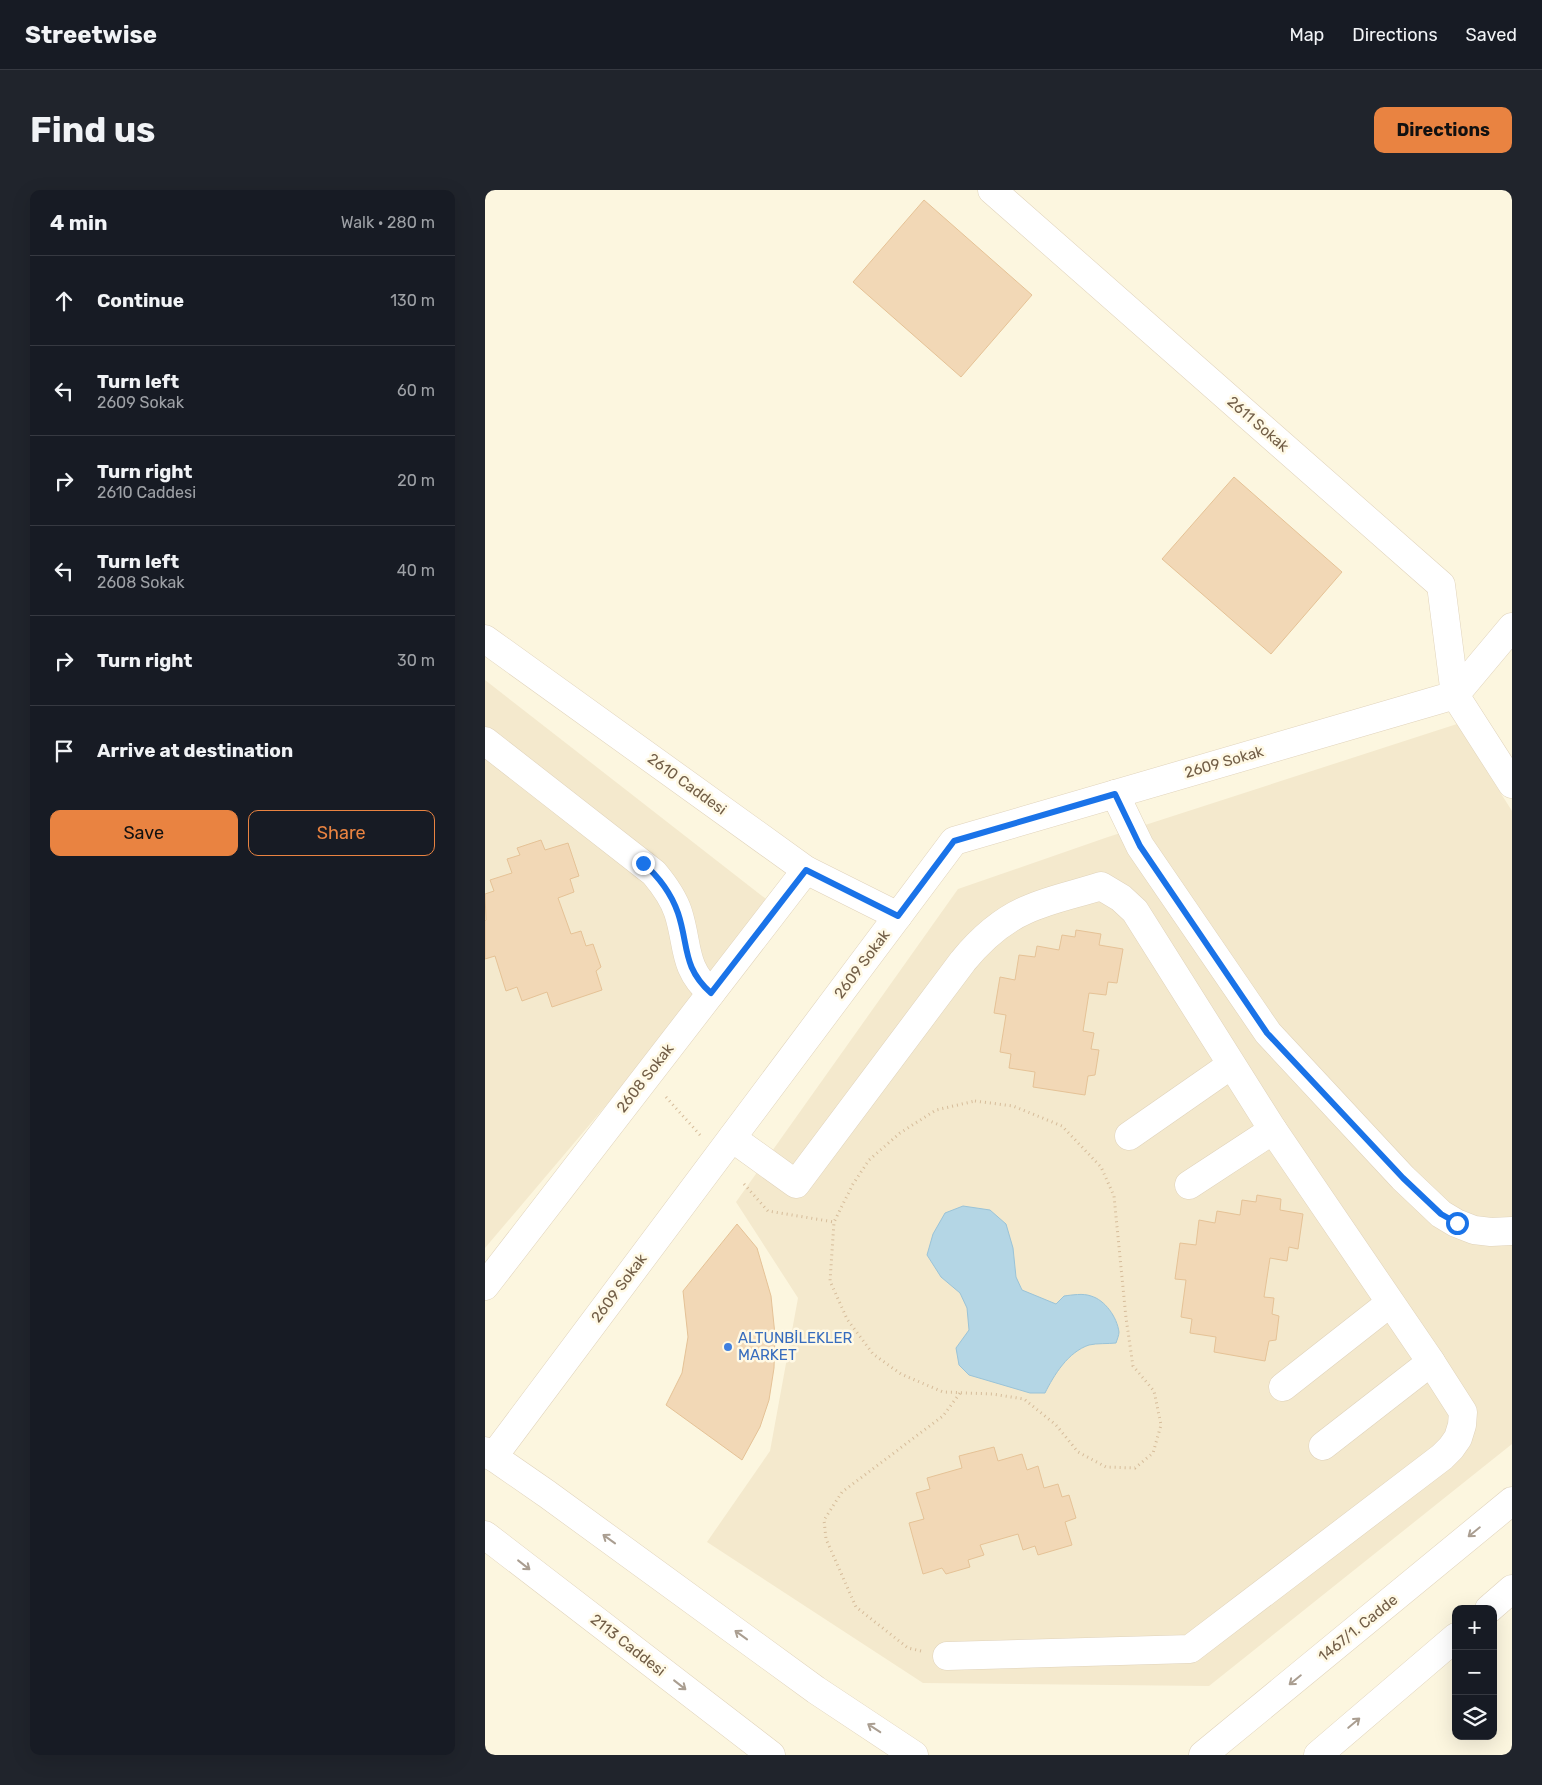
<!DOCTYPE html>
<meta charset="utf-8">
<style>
body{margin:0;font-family:Rubik,sans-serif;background:#20242c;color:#f1f3f6}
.controls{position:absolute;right:15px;bottom:15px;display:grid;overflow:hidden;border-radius:10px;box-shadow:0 5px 20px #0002}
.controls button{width:45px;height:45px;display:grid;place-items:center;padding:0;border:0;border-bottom:1px solid #363941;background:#171b24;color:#f1f3f6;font:25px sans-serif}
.stop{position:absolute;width:15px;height:15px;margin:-11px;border:4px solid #1a73e8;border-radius:50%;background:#fff}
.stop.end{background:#1a73e8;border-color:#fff;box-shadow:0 1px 5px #0008}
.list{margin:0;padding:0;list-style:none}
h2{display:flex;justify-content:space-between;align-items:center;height:65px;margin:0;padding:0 20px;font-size:21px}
h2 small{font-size:16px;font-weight:400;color:#9ea1a6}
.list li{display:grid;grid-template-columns:32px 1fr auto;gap:15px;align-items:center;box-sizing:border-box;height:90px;padding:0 20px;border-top:1px solid #363941}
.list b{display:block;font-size:19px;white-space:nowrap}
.list p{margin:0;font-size:16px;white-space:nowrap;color:#9ea1a6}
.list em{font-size:16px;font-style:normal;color:#9ea1a6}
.actions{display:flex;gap:10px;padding:15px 20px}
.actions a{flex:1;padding:11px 0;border:1px solid #e98341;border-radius:10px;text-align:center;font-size:18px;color:#e98341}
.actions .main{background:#e98341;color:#111}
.icon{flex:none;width:28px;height:28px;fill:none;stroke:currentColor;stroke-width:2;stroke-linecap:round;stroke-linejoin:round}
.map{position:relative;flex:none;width:1027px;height:1565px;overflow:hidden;border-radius:10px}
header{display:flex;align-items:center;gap:30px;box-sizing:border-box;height:70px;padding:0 25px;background:#171b24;border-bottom:1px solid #363941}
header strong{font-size:24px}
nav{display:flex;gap:28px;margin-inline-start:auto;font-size:18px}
.intro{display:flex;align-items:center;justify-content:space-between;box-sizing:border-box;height:120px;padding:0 30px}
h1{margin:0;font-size:35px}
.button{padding:12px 22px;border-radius:10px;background:#e98341;color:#111;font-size:18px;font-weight:700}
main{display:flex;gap:30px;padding:0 30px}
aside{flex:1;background:#171b24;border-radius:10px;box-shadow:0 5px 20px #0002}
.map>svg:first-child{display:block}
.residential{fill:#f4e9cd}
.water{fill:#b4d6e5;stroke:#9ac3d7}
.building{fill:#f2d8b6;stroke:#e5c296}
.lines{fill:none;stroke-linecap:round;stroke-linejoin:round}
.minor-casing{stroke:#e0d3bb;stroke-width:29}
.path{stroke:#d6bc9a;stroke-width:3;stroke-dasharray:1 4;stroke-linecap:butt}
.minor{stroke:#fff;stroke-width:28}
.oneway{stroke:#aa9e91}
.route{stroke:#1a73e8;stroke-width:6}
.shop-dot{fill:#3f7fe0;stroke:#fff9e5;stroke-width:2}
.labels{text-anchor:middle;stroke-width:5;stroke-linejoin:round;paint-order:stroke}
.street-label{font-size:15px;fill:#725e47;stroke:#fff9e5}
.shop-label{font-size:15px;fill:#366cbe;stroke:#fff9e5;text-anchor:start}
</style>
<header>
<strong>Streetwise</strong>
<nav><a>Map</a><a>Directions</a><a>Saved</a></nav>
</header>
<div class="intro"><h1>Find us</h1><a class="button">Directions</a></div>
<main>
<aside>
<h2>4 min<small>Walk · 280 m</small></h2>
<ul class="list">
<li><svg class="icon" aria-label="ahead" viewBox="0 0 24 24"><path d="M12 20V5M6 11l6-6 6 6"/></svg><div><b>Continue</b></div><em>130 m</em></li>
<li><svg class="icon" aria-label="left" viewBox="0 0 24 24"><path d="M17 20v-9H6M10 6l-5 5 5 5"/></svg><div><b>Turn left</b><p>2609 Sokak</p></div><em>60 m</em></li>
<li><svg class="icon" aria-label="right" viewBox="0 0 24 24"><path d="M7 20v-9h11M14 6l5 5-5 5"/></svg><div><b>Turn right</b><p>2610 Caddesi</p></div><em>20 m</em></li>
<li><svg class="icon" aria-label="left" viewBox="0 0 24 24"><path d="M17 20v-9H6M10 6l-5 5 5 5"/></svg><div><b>Turn left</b><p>2608 Sokak</p></div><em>40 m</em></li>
<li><svg class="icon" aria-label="right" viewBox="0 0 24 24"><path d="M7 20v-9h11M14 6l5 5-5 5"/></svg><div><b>Turn right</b></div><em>30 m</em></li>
<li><svg class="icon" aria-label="arrive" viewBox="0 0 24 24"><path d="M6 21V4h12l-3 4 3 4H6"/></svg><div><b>Arrive at destination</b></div></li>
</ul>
<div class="actions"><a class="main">Save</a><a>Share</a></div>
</aside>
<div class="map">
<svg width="1027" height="1565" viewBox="0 0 1027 1565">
<rect width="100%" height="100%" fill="#fcf6df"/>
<g class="residential">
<path d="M0,490L290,716L0,1058Z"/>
<path d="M972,534L1027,621V1254L724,1496L438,1493L222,1352L285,1261L313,1108L251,1012L473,699L623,647Z"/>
</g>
<path class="water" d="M478,1016L505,1020L521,1034L528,1058L531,1087L537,1100L571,1114L579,1106C587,1105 598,1103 606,1106C620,1110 632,1127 634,1142C634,1145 632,1150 631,1153C623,1154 612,1153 604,1155C583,1162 569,1185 560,1203H545L484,1185L474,1175L471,1158L484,1140L482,1118L475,1103L456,1087L442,1065L448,1044L460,1023Z"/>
<g class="building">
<path d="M439,10L547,105L476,187L368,92Z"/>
<path d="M749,287L857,382L786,464L677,369Z"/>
<path d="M56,650L60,660L83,653L94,686L85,689L89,702L73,708L86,744L96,741L101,756L108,754L116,777L111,781L117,800L67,817L62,802L37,811L32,797L21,801L10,766L0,769V731L1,730L0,704L9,701L5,690L27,683L22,669L35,665L32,658Z"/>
<path d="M591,740L616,744L614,755L638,759L632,793L623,792L621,805L604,803L598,841L609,843L606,859L614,860L610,885L603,886L600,905L548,897L550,882L524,878L526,864L515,862L521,825L509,823L515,787L530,790L534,765L550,767L552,756L574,760L577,745L590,747Z"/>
<path d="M772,1005L796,1009L795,1020L818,1024L813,1059L804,1057L802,1071L785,1068L779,1107L789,1108L787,1124L794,1126L791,1150L784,1151L780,1171L729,1162L731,1147L705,1143L707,1129L696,1127L701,1090L690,1089L695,1053L711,1055L714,1030L730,1033L732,1021L755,1025L757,1010L771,1012Z"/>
<path d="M252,1034L272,1058L286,1106L290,1145L289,1178L284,1210L275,1237L257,1270L181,1215L197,1183L203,1147L198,1101Z"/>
<path d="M509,1257L513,1271L537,1264L542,1280L553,1276L559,1298L573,1294L577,1307L584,1305L591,1328L580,1332L587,1355L553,1365L550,1356L538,1360L533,1344L495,1355L499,1365L483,1370L485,1377L461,1384L457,1378L438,1384L424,1333L439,1329L431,1303L445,1299L442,1288L477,1278L474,1266Z"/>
</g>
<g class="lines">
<defs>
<g id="minor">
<path d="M507,0L956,395L970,505L1027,594"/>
<path d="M0,449L321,680L413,726"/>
<path d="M970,505L1027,437"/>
<path d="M0,551L169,683C179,695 188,707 193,722C204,756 197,777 226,803"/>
<path d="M630,604L655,656L783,843L918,988L956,1024L971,1033L989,1040L1006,1042L1027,1041"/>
<path d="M644,946L746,875"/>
<path d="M247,948L311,994L478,771C496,749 516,731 541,720C565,709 592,704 616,696L636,708L650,721L788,940L946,1172L978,1222L977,1235L973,1248L966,1258L957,1267L705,1459L462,1466"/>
<path d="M704,995L788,940"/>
<path d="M0,1096L321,680"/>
<path d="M798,1197L905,1113"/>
<path d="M838,1256L946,1172"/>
<path d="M0,1261L62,1304L331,1500L429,1565"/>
<path d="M8,1267L469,651L970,505"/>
<path d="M0,1345L286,1565"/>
<path d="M1004,1419L1027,1399"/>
<path d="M718,1565L1027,1311"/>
<path d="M833,1565L971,1447"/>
</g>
</defs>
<use href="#minor" class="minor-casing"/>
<g class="path">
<path d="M181,907L215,945"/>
<path d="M490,911L528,916L577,936L616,977L629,1006L641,1128L648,1176L669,1201L676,1235L668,1263L650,1278L621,1277L593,1262L571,1235L539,1209L507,1204L458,1202L416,1184L388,1164L362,1129L345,1091L349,1032L368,994L384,970L415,943L451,920Z"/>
<path d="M259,994L283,1021L349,1032"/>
<path d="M436,1461L423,1458L371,1417L341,1349L339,1330L357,1302L458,1226L475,1203"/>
</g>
<use href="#minor" class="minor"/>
</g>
<defs><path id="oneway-shaft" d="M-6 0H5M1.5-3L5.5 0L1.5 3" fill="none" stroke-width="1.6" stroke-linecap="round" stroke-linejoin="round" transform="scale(1.25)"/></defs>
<g class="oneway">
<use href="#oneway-shaft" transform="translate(989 1342) rotate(141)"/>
<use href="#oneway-shaft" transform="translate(124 1349) rotate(-144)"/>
<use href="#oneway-shaft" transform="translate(39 1375) rotate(38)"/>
<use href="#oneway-shaft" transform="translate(256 1445) rotate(-144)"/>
<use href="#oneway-shaft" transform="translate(810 1490) rotate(141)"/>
<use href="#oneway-shaft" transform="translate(195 1495) rotate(38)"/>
<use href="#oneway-shaft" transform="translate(869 1533) rotate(-40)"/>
<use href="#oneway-shaft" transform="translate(389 1538) rotate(-147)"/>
</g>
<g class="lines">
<path class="route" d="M158,673C174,687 186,703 193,723C204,756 197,777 226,803L321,680L413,726L469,651L630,604L655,656L782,843L918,988L956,1024L972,1033"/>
</g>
<circle class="shop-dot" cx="243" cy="1157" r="5"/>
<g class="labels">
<g class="street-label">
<text transform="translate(773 234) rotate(41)" y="5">2611 Sokak</text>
<text transform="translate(739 572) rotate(-16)" y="5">2609 Sokak</text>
<text transform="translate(202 594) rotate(36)" y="5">2610 Caddesi</text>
<text transform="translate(377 774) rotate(-53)" y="5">2609 Sokak</text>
<text transform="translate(160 888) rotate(-52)" y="5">2608 Sokak</text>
<text transform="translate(134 1098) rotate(-53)" y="5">2609 Sokak</text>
<text transform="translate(873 1438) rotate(-39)" y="5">1467/1. Cadde</text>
<text transform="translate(143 1455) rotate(38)" y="5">2113 Caddesi</text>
</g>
<g class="shop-label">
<text x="253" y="1153">ALTUNBİLEKLER<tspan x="253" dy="17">MARKET</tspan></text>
</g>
</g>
</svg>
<div class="controls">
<button>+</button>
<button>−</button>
<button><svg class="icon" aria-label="layers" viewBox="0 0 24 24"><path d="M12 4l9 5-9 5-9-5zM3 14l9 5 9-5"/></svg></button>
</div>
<div class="stop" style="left:972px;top:1033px"></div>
<div class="stop end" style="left:158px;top:673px"></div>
</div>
</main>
